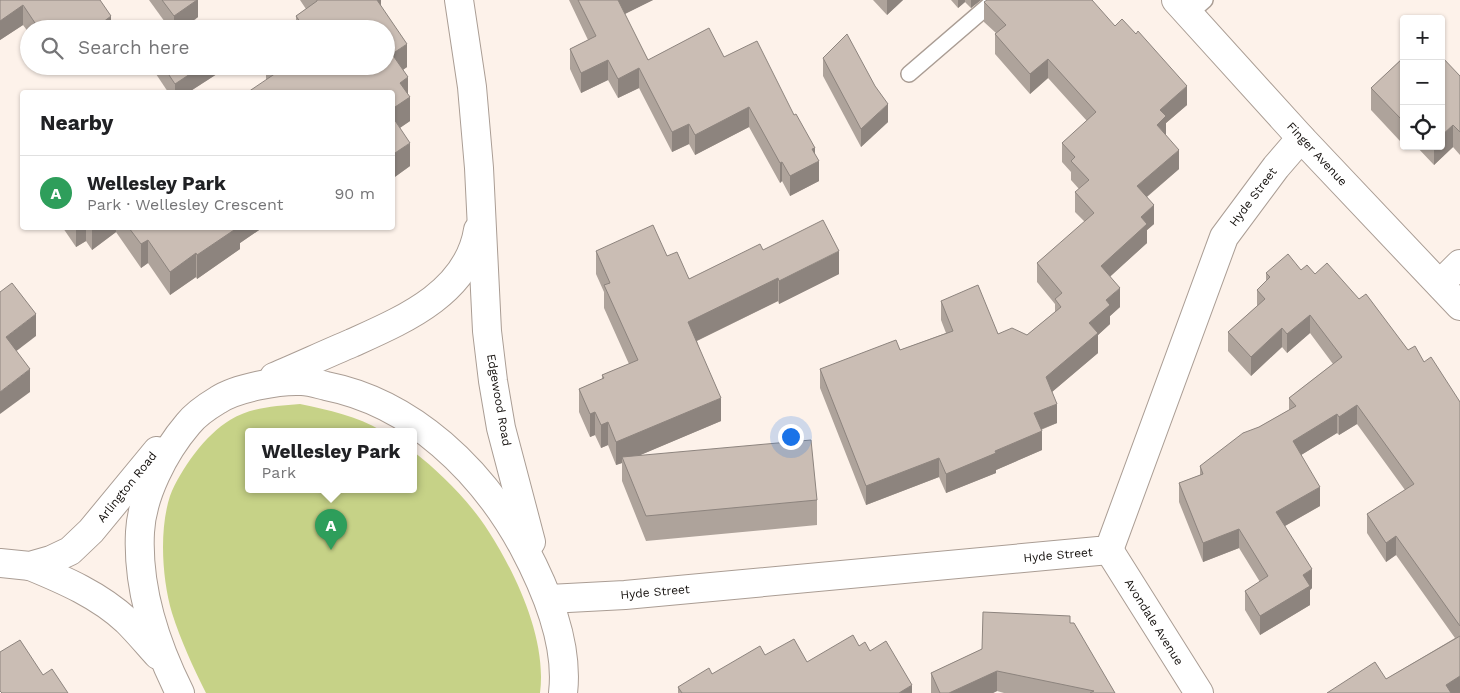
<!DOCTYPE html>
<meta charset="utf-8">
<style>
body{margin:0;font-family:"Work Sans",sans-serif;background:#f6f6f6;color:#202124}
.controls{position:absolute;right:15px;top:15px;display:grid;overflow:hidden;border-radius:5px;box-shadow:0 1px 4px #0004}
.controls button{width:45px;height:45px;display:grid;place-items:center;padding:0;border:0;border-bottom:1px solid #e0e0e0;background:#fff;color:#202124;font:25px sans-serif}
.you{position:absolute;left:790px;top:436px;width:18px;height:18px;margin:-12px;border:4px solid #fff;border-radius:50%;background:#1a73e8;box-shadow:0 0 0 8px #1a73e833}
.badge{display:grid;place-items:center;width:32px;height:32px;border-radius:50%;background:#707e2b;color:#fff;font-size:16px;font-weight:700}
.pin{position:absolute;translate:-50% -41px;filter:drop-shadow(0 1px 2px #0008)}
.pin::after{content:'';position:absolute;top:26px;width:18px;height:15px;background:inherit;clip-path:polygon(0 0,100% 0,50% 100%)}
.popup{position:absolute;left:245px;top:428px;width:172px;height:65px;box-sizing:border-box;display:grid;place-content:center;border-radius:5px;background:#fff;filter:drop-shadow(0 1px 4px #0005);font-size:16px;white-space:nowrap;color:#757577}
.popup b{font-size:19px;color:#202124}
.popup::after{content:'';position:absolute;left:50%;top:100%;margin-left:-10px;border:10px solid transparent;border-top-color:#fff}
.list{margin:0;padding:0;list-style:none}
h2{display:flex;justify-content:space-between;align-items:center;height:65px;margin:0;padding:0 20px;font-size:21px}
h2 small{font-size:16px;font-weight:400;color:#757577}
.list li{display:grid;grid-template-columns:32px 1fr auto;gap:15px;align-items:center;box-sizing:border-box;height:75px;padding:0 20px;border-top:1px solid #e0e0e0}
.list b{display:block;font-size:19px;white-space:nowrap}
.list p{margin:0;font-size:16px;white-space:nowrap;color:#757577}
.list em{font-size:16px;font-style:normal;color:#757577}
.icon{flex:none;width:28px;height:28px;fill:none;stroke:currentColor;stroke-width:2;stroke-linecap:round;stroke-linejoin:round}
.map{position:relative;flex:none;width:1460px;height:693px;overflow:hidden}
.search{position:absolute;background:#fff;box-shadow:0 1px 4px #0004;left:20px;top:20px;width:375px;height:55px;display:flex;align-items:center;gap:12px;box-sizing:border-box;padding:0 18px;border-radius:28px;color:#757577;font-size:19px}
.panel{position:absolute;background:#fff;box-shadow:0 1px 4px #0004;left:20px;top:90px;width:375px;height:140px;border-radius:5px}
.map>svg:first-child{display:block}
.green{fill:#c6d287}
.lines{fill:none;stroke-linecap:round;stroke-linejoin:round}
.lane-casing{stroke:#aa9d94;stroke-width:18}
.street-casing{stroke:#aa9d94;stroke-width:30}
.lane{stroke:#fff;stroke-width:15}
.street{stroke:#fff;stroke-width:28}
.wall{fill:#aea39b}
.shaded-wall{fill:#8d847e}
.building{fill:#cabdb4;stroke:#8d847e}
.labels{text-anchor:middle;stroke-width:4;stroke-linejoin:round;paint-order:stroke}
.street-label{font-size:12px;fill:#120e0b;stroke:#fff}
</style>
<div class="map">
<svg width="1460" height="693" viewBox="0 0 1460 693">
<rect width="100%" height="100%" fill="#fdf2ea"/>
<path class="green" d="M300,404C329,410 357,416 382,431H248V489H414V452C440,472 471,503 489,532C517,576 547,640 540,693H206C193,667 181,641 172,613C162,579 159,530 170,496C180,470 206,434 230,420C251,407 276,406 300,404Z"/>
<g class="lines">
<defs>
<g id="lane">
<path d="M1189,14L1205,0"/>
<path d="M909,74L995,0"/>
</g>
<g id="street">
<path d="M459,0L472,87L479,168L487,331L493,381L501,428L531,542"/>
<path d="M1176,0L1301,138L1460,306"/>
<path d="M1440,284L1460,264"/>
<path d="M274,377C300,366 326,354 352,343C403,320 468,293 478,230"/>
<path d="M1109,550L1199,693"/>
<path d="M0,563L30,566L51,560L70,551L91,531L157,451"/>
<path d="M30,566C64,580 99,595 127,621C138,632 148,644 158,655"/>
<path d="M549,599L625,595L1109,550L1224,237L1276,167L1301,138"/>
<path d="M180,693C155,643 137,589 140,532C142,495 164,452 188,424C195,415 208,406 218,400C236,388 279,380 301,381C309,381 318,384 326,386C413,403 482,471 523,546C546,589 569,643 563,693"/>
</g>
</defs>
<use href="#lane" class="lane-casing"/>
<use href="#street" class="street-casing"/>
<use href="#lane" class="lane"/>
<use href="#street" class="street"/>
</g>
<g class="wall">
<path d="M0,0L111,29H29V33L23,25L0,40Z"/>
<path d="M149,0H198V17L182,29H170Z"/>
<path d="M300,0H381V7L407,67L403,70L408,95L410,121L400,128L410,166L392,179V92L266,80V66H386V29H296V16L306,9Z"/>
<path d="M569,0H653L624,14L648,60L724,57L794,115L815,154L819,181L790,196L782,181L780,183L749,127L695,155L689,144L672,152L639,88L618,98L608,80L581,93L570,69V49L588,40Z"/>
<path d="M873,0H903L887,15Z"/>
<path d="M951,0H981L971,8L965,2L958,8Z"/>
<path d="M984,2L1115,26L1187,105L1166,123V135L1179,169L1147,197L1154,224L1147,230V243L1110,276L1120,307L1110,316V324L1098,335V353L1052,392L1057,423L1041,430L1042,450L996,470V473L946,493L939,477L866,505L820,388V369L900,350L946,333L941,320V301L998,334L1027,335L1055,312V304L1037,282V263L1085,222L1075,212V192L1079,189L1071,180V172L1062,162V143L1087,121L1048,78L1030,94L995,54V34L996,33L984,22Z"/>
<path d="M1404,57V137L1400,141L1371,110V88Z"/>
<path d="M823,58L888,122L861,147L823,76Z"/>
<path d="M152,66H220V72L189,92H168L152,68Z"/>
<path d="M1460,76V155L1453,147L1434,165L1416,146H1441Z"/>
<path d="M63,228H262L240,243V249L197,279L196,277L170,295L148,263L141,268L116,232L92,250L86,241L76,247Z"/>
<path d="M763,250L839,274L779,304L778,301L697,341L721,421L640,455L817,500V525L646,541L622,481V463L616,465L608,445L601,448L595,435L590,437L579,412V389L602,379V375L629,364L604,308V292L596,274V251L667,256L689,279Z"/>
<path d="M1301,270L1315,274L1359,299L1408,350L1424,362L1460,402V693L1386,679L1455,638L1396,555L1386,562L1367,533V514L1405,490L1357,424L1339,435L1337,433L1301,455L1320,506L1285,526L1312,588L1310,590V605L1260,635L1245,610V591L1260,582L1239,548L1203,562L1179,502V483L1200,475V466L1259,427L1289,410V398L1333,364L1310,333L1287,353L1282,347L1251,376L1228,351V332L1257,306V290L1266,281V273Z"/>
<path d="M1070,623L1115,693H1004L997,691L993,693H931V673L982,649Z"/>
<path d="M859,646L870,651L912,693H678V687L765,655L807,662Z"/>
</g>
<g class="shaded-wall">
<path d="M197,0H198V17L182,29H174V16Z"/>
<path d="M376,0H381V18Z"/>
<path d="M617,0H653L617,18Z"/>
<path d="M887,0H903L887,15Z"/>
<path d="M958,0H965V2L958,8Z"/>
<path d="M971,0H981L971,8Z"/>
<path d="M23,5V25L0,40V21Z"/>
<path d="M111,16V29H94Z"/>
<path d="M407,44V67L392,77V54Z"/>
<path d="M1048,59V78L1030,94V74Z"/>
<path d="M608,60V80L581,93V73Z"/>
<path d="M202,66H220V72L189,92H175V84Z"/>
<path d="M639,68V88L618,98V79Z"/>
<path d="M408,77V98L410,97V121L392,133V109L400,83Z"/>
<path d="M1187,86V105L1166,123V135L1157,125L1160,110Z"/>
<path d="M888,104V122L861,147V129Z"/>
<path d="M749,107V127L695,155V135Z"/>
<path d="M1404,115V137L1400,141V118Z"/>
<path d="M689,124V144L672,152V132Z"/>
<path d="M1453,125V147L1434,165V146H1441V136Z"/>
<path d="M410,143V166L392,179V155Z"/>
<path d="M815,148V163L819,161V181L790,196V176L812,149Z"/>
<path d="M1179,150V169L1137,205V186Z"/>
<path d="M782,162V181L780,183V163Z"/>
<path d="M1154,205V224L1147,230V243L1101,285V266L1141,217Z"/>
<path d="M76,228H86V241L76,247Z"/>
<path d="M92,228H116V232L92,250Z"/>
<path d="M237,228H262L240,243V249L197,279V255Z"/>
<path d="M148,240V263L141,268V244Z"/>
<path d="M839,251V274L779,304V281Z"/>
<path d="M196,253V277L170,295V272Z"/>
<path d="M778,278V301L688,345V322Z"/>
<path d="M1120,288V307L1110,316V324L1098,335V353L1046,397V377L1089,323L1106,300Z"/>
<path d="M36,314V336L6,359V337Z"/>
<path d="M1310,315V333L1287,353V334Z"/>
<path d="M1282,328V347L1251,376V357Z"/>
<path d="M30,369V392L0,414V392Z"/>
<path d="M721,398V421L624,462L622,457V463L616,465V442Z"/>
<path d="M1057,404V423L1034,432V413Z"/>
<path d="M1357,405V424L1339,435V417Z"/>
<path d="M595,412V435L590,437V414Z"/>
<path d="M1337,414V433L1293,460V441Z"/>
<path d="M608,422V445L601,448V425Z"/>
<path d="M1042,431V450L996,470V473L946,493V474L995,451Z"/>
<path d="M939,458V477L866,505V486Z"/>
<path d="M1320,487V506L1276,531V512Z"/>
<path d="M1239,529V548L1203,562V543Z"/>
<path d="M1396,536V555L1386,562V543Z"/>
<path d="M1312,569V588L1310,590V605L1260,635V616L1303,575Z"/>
<path d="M997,671V691L993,693H949Z"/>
<path d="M1460,676V693H1446V685Z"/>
<path d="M912,685V693H899Z"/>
</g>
<g class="building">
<path d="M0,0H100L111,16L94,29H39L23,5L0,21Z"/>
<path d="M162,0H197L174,16Z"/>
<path d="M317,0H377L407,44L392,54L408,77L400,83L410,97L392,109V92H248L276,73L271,66H386V29H305L296,16L317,1Z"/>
<path d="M578,0H618L648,60L709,28L724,57L757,41L794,115L796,114L815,148L812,149L819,161L790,176L782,162L780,163L749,107L695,135L689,124L672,132L639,68L618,79L608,60L581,73L570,49L596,36Z"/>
<path d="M987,0H1092L1115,26L1122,19L1136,34L1138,31L1187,86L1160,110L1166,116L1157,125L1179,150L1137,186L1154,205L1141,217L1147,224L1101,266L1120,288L1106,300L1110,305L1089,323L1098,333L1046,377L1057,404L1034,413L1042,431L995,451L996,453L946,474L939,458L866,486L820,369L896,340L900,350L953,331L941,301L978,285L998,334L1012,328L1027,335L1061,307L1055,299L1062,293L1037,263L1094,213L1075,192L1089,180L1071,161L1075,157L1062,143L1096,112L1048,59L1030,74L995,34L1006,25L984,2Z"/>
<path d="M196,20L203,29H183Z"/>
<path d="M847,34L875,86L888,104L861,129L823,58Z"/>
<path d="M1441,56L1460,76V132L1453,125L1441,136Z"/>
<path d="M1404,57V115L1400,118L1371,88Z"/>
<path d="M163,66H202L175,84Z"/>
<path d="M392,116L410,143L392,155Z"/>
<path d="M823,220L839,251L779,281L778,278L688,322L721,398L616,442L608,422L601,425L595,412L590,414L579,389L604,378L602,375L638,360L604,285L610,283L596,251L653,225L667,256L677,252L689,279L760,244L763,250Z"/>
<path d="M129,228H237L197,255L196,253L170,272L148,240L141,244Z"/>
<path d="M1288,254L1301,270L1307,265L1315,274L1327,263L1359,299L1366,294L1408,350L1415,346L1424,362L1431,357L1460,402V626L1396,536L1386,543L1367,514L1414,484L1357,405L1339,417L1337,414L1293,441L1320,487L1276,512L1312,569L1303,575L1310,586L1260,616L1245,591L1268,576L1239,529L1203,543L1179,483L1203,474L1200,466L1243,433L1259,427L1296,406L1289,398L1342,357L1310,315L1287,334L1282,328L1251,357L1228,332L1265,299L1257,290L1270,277L1266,273Z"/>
<path d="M12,283L36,314L6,337L30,369L0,392V292Z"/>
<path d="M811,440L817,500L646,516L622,457Z"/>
<path d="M983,612L1070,616V623H1074L1115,693H1090L1094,691L997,671L949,693H940L931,673L982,649Z"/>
<path d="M853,635L859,646L865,642L870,651L886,641L912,685L899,693H682L678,687L709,668L712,674L760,646L765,655L794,639L807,662Z"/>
<path d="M1460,636V676L1446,685L1451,693H1327L1375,662L1386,679Z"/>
<path d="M20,640L43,675L52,669L68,693H2L0,691V652Z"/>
</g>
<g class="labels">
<g class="street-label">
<text transform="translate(1317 154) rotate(47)" y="4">Finger Avenue</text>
<text transform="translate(1253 197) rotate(-53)" y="4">Hyde Street</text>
<text transform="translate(499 400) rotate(80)" y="4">Edgewood Road</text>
<text transform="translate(127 487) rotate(-51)" y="4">Arlington Road</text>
<text transform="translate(1058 555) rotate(-5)" y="4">Hyde Street</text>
<text transform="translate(655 592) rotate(-5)" y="4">Hyde Street</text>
<text transform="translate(1154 622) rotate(58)" y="4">Avondale Avenue</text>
</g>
</g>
</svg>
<div class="controls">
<button>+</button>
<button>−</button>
<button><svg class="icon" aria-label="locate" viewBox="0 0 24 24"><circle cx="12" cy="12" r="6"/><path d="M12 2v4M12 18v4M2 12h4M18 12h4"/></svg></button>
</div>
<div class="you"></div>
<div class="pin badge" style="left:331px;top:550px;background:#2e9e5b">A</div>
<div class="popup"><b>Wellesley Park</b>Park</div>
<div class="search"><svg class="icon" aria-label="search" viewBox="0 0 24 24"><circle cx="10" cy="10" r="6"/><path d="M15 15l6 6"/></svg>Search here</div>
<section class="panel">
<h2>Nearby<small></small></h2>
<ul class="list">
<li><span class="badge" style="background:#2e9e5b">A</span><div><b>Wellesley Park</b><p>Park · Wellesley Crescent</p></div><em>90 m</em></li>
</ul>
</section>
</div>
